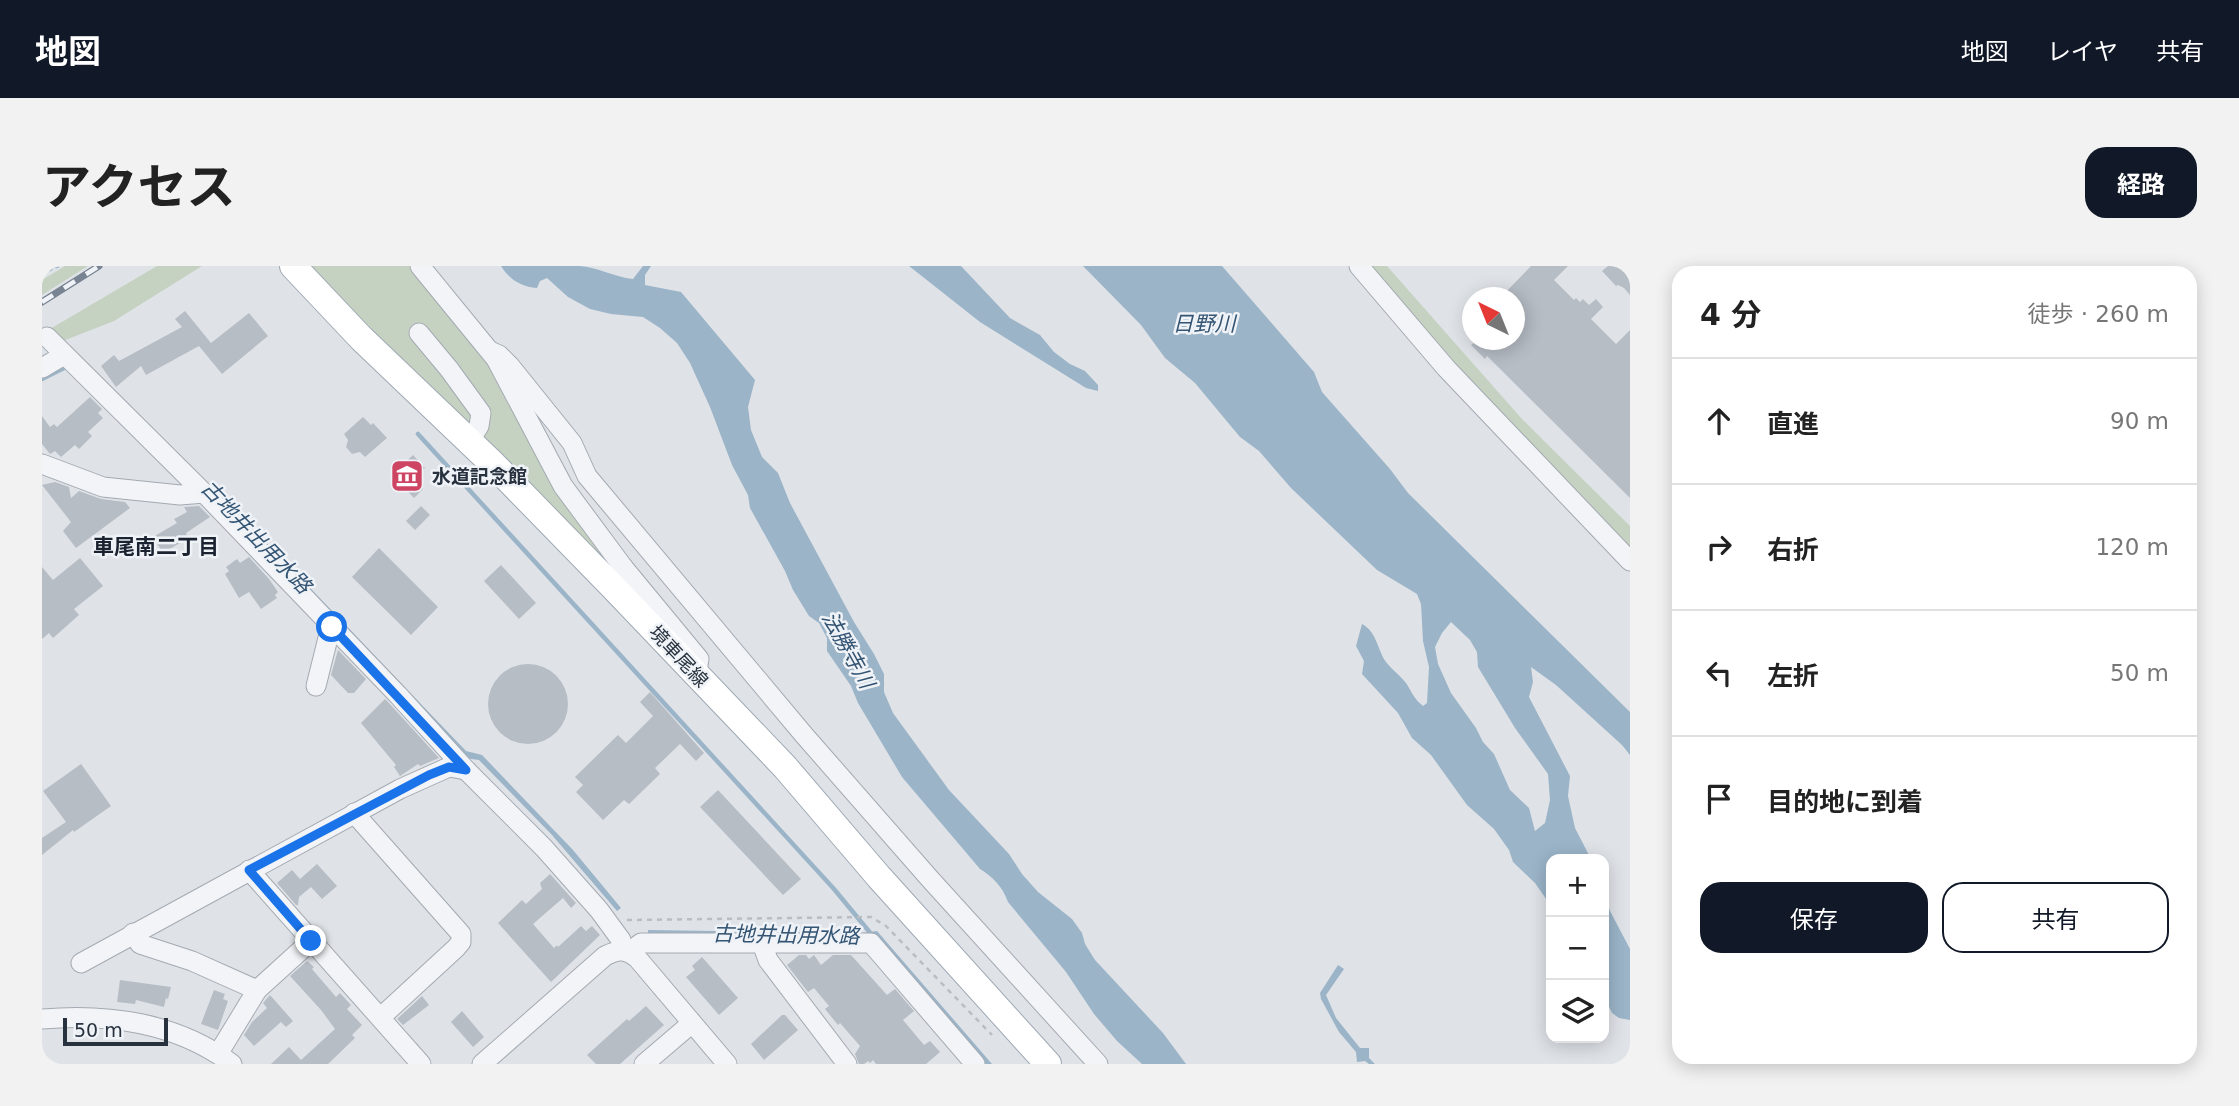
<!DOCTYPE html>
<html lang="ja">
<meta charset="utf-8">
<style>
body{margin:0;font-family:"DejaVu Sans","Noto Sans JP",sans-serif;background:#f2f2f2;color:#222}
.controls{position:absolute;right:21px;bottom:21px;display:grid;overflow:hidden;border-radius:14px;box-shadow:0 4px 18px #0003}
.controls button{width:63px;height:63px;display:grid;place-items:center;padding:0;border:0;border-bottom:2px solid #e0e0e0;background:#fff;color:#222;font:35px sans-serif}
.compass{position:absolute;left:1420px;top:21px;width:63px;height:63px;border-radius:50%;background:#fff;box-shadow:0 4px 18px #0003;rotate:317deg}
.scale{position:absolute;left:21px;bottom:18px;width:105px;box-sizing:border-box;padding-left:7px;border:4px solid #28323f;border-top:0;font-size:19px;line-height:24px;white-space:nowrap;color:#28323f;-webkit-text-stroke:5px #eff2f6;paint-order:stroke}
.stop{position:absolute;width:21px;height:21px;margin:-16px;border:5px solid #1a73e8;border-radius:50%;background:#fff}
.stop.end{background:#1a73e8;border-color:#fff;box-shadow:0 2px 7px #0008}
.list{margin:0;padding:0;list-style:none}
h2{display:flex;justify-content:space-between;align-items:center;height:91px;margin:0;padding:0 28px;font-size:30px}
h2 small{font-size:23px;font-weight:400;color:#767676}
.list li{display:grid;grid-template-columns:46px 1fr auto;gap:21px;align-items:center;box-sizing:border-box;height:126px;padding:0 28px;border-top:2px solid #e0e0e0}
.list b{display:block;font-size:26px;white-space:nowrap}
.list em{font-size:23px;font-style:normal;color:#767676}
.actions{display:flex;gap:14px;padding:21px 28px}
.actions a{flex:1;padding:16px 0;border:2px solid #111827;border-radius:21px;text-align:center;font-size:24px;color:#111827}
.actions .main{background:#111827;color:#fff}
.icon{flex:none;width:38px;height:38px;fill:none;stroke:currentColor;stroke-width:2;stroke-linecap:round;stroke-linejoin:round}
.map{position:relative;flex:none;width:1588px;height:798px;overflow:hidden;border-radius:21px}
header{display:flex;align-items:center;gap:42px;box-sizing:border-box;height:98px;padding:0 35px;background:#111827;color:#fff}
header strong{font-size:33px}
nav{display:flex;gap:38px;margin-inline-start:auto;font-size:24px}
.intro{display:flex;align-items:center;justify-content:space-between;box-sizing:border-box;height:168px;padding:0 42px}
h1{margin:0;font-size:49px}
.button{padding:18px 32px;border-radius:21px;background:#111827;color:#fff;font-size:24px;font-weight:700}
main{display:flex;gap:42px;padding:0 42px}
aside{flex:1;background:#fff;border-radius:21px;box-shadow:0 4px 18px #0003}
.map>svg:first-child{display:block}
.green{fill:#c6d2c1}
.water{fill:#9bb4c8;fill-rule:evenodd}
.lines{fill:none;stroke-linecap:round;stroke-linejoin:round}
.stream{stroke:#9bb4c8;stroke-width:4.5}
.building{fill:#b7bdc5}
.minor-casing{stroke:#a4aab2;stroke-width:21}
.major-casing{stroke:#9fa9b4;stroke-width:28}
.path{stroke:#b9bec3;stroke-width:2.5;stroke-dasharray:5 5;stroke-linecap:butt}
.minor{stroke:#f2f4f7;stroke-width:19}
.major{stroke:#fff;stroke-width:26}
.rail-casing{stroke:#798492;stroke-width:7}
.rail{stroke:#eff2f6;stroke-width:4.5;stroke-dasharray:13;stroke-linecap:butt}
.route{stroke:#1a73e8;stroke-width:9}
.labels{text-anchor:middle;stroke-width:5;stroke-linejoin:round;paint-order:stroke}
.poi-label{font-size:19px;font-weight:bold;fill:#28323f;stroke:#eff2f6;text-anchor:start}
.street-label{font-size:19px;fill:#28323f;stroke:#eff2f6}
.water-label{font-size:21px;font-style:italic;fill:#335473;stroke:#eff2f6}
.neighbourhood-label{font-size:21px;font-weight:bold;fill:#1b2330;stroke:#eff2f6}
</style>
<header>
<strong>地図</strong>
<nav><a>地図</a><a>レイヤ</a><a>共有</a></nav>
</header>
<div class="intro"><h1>アクセス</h1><a class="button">経路</a></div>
<main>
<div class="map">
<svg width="1588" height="798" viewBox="0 0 1588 798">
<rect width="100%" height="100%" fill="#dfe3e8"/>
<g class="green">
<path d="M23,0H46L0,29V14Z"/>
<path d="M115,0H160L72,55L21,75L8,63Z"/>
<path d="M259,0H374L438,79L574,305L436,177V148L429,166Z"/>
<path d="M1322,0H1345L1480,153L1588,260V290Z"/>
</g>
<g class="water">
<path d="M459,0C485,0 511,0 537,0C556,1 572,11 591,13L601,0H609L603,9V19L639,26L713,114L706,141L709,164L720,191L736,207L748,237L812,356L832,388L842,408V426L851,447L907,524L967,588L980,608L996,626L1030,653L1040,667L1043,678L1053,694L1121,767L1144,798H1100L1075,775L1052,748L1024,706L966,636C960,620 952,612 938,603L860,511L816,437L809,420L785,385V372L777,357L767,350L751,324L743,305L708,242L706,229L690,199L668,141L648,97L635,77L618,62L601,51L569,48L548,43L526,31L505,12L498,15L495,22C479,21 467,13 459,0Z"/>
<path d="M867,0H919L968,52L998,69L1012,86L1028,98L1043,105L1056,119V125L1044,122L938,56Z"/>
<path d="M1041,0H1180L1272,106L1280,126L1348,203L1366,227L1588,446V489L1580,479L1514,419L1489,401L1491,416L1487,431L1528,510L1526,530L1533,562L1549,593H1509V640L1493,617L1471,596L1467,584L1452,563L1425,539L1389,489L1370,472L1356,447L1320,408L1322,395L1314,380L1320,358C1335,366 1335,383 1344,396C1350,404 1358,409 1364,417C1370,426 1372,433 1381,440L1385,437L1387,401L1381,375L1379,338L1375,328L1335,304L1249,222L1217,185L1198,171L1153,117L1123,92L1099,59ZM1409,356L1428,374L1435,386L1436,401L1473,462L1506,508L1508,534L1503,557L1493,565L1487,542L1468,524L1452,488L1441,476L1434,462L1409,427L1396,398L1393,381L1400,367Z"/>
<path d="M35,91C171,216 296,352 424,485L440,489L531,584L579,642L575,645L510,569L437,494L422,492Z"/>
<path d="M1562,627L1568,645L1588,683V754L1577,752L1570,747L1562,730Z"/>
<path d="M606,664L820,667L835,665L950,798H940L832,672L606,670Z"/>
<path d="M1296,699L1302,703L1284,729L1294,752L1318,782H1327V792L1333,798H1327L1323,795L1315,796L1314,786L1297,766L1279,733L1278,727Z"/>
</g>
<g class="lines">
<g class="stream">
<path d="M14,0H15"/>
<path d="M8,3L9,2"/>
<path d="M0,113L26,100"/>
<path d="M376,168L792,623L830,669"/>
</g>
</g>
<g class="building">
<path d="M1489,0H1526L1512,14L1532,34L1534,32L1538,36L1541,33L1547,39L1554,33L1561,41L1549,53L1574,78L1588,64V232L1445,90L1443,93L1429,79L1436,74H1473V32H1458Z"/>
<path d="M1566,0H1588V29L1582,22L1576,19L1574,20L1560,5Z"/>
<path d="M143,45L169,77L207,47L226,70L180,108L157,80L104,109L99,100L74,121L59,100L72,89L77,95L140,61L133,53Z"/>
<path d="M48,131L60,143L56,147L61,152L46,166L50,170L37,183L33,179L19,191L13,185L8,188L0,178V150L8,161L12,158L15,161Z"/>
<path d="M321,151L329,159L331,157L345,172L323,191L318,186L310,188L304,181L306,174L302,168Z"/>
<path d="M371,189L383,202L373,211L381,223L372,232L350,209Z"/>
<path d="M13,216L27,221L29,232L37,225L59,233L83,236L88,242L34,282L21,265L29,256L0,219Z"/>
<path d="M157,240L168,251L144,267L146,272L121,287L111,271L135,257L132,253L145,246L142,241Z"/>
<path d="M379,240L388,249L373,264L364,255Z"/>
<path d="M337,282L396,341L369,369L310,311Z"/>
<path d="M207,291L227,313L236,326L233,329L235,332L219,343L207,326L197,332L183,308L187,305L184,301L195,293L198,297Z"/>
<path d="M38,292L61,320L32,343L37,349L11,372L7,367L0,373V301L11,314Z"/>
<path d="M459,299L494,337L477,353L442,315Z"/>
<path d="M296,384L324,413L312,427H306L289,409Z"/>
<circle cx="486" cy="438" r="40"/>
<path d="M608,426L662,487L654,495L638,478L613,502L618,508L587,538L582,534L561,554L534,526L541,519L533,511L576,469L584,477L611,450L598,436Z"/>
<path d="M343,433L347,437L397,492L378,500L376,498L358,510L352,501L354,499L319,457Z"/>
<path d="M39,498L69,540L32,566L31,564L0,589V572L24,556L1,525Z"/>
<path d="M676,524L759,613L741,629L658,541Z"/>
<path d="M275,598L295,620L280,633L269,621L257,631L256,639H254L235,617L250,604L258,613Z"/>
<path d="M508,608L534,637L529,642L521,632L491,658L512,682L515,679L516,681L539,660L544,665L550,660L558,669L509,716L456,657L480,634L484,638L500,623L498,617Z"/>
<path d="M757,689H764L767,693L772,689L779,699L791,689H809L845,729L853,723L872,745L861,754L882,779L888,775L898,786L884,798H834L831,794L828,797L826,795L822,798H817L813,788L818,780L798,757L796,759L783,743L787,740L772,722L766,726L745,699Z"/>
<path d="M660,691L696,732L677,749L644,711L653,704L650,700Z"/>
<path d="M265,695L272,701L270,703L294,731L298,727L309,739L305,743L320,759L310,769L313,772L286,798H229L247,781L259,794L293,763L279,744L248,710Z"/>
<path d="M78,714L129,721L126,733L124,732L122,741L94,734L93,738L75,736Z"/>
<path d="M172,724L183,728L181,733L186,735L176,764L159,758Z"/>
<path d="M228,729L251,755L244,761L239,756L212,780L202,769L210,756L225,742L221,737Z"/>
<path d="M380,730L387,739L361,759L355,753Z"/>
<path d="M604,740L622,759L578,798H554L545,789L585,753L587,755Z"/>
<path d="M420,745L442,771L431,781L409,756Z"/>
<path d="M740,749H743L756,764L722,794L709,778Z"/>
</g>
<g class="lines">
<defs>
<g id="minor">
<path d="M378,0L454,93L521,220L581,301L571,321"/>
<path d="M1317,0L1404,102L1588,295"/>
<path d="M377,67L407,103L439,147L437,160L427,176"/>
<path d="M5,71L162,227L356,429L424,504L502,582L557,644L579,674L581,684"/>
<path d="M448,85L457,89L468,100L530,177L545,210L762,469L888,613L1056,798"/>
<path d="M0,102L22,89"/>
<path d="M0,198L61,221L138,229L162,227"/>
<path d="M581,301L657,393L655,405"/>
<path d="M274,420L289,360"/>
<path d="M312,547L419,668V676L414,682L339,751"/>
<path d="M207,604L379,798"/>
<path d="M91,667L98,678L150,695L215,724L269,675"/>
<path d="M720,677L726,694L805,798"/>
<path d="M587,686L599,677H829L933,798"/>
<path d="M39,697L358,523L407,501L424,504"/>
<path d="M0,753C66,747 136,757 190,798"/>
<path d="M176,788L215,724"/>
<path d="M440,798L563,690C577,683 584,683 596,693L685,798"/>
<path d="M602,798L650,757"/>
</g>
<path id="major" d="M251,0L319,72L452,199L571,321L743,501L837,611L1006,798"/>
</defs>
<use href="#minor" class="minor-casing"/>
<use href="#major" class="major-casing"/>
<path class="path" d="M585,654L829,651L844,660L950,769"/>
<use href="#minor" class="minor"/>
<use href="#major" class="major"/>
<defs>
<path id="rail" d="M0,36L57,0"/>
</defs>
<use href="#rail" class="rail-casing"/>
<use href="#rail" class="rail"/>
</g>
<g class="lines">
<path class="route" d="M269,675L207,604L387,509L407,501L424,504L290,361"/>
</g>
<defs>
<symbol id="museum-square" viewBox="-11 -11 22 22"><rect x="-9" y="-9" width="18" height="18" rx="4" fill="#cd4562" stroke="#eff2f6"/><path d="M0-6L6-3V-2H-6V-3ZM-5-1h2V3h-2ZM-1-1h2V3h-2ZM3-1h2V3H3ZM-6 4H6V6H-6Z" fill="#fff"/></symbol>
</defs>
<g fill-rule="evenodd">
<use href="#museum-square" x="346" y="191" width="38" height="38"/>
</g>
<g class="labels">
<g class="poi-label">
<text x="390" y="217">水道記念館</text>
</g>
<g class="street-label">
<text transform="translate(637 390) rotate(47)" y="7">境車尾線</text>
</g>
<g class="water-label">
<text x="1162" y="65">日野川</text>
<text transform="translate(214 271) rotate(46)" y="7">古地井出用水路</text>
<text transform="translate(806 384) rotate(61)" y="7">法勝寺川</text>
<text transform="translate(744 669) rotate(1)" y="7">古地井出用水路</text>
</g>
<g class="neighbourhood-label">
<text x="114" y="288">車尾南二丁目</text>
</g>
</g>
</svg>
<div class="controls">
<button>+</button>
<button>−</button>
<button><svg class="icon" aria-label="layers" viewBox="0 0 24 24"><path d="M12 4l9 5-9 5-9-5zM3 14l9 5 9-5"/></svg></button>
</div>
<svg class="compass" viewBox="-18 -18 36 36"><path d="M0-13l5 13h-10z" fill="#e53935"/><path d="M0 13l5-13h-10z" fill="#767676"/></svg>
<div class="scale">50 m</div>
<div class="stop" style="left:290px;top:361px"></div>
<div class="stop end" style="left:269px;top:675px"></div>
</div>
<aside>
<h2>4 分<small>徒歩 · 260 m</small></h2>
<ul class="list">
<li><svg class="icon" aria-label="ahead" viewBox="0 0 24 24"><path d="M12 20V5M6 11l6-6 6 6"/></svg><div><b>直進</b></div><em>90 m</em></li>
<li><svg class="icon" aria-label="right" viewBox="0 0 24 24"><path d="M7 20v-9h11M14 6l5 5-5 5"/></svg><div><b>右折</b></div><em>120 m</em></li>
<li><svg class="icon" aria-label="left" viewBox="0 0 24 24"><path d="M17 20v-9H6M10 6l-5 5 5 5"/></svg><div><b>左折</b></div><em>50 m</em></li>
<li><svg class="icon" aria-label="arrive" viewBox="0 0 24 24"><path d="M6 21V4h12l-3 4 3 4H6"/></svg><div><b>目的地に到着</b></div></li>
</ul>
<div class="actions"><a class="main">保存</a><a>共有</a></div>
</aside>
</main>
